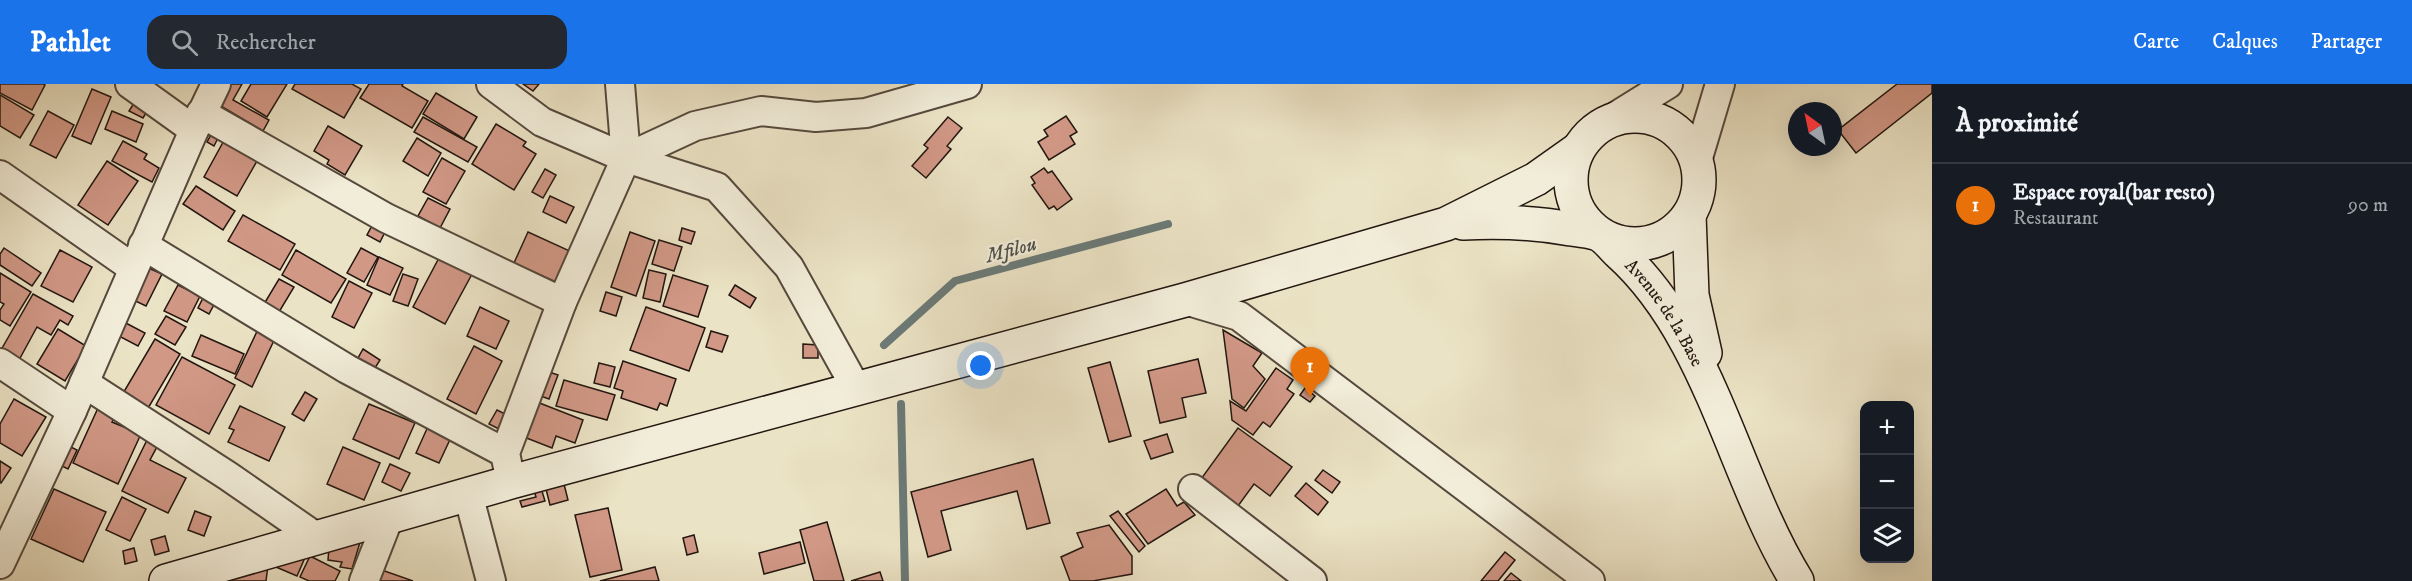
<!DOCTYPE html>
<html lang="fr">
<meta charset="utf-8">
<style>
body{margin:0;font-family:"IM FELL DW Pica",serif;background:#242831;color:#f1f3f6}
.controls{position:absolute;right:18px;bottom:18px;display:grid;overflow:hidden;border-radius:12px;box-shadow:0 6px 24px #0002}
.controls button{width:54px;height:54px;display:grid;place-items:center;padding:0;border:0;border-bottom:2px solid #363941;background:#171b24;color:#f1f3f6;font:30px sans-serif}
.compass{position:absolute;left:1788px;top:18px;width:54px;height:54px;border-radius:50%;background:#171b24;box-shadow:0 6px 24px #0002;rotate:327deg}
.you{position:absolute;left:981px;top:282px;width:21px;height:21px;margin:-15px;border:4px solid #fff;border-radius:50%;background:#1a73e8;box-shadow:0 0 0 9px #1a73e833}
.badge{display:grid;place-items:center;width:39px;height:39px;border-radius:50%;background:#1a73e8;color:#fff;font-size:20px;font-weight:700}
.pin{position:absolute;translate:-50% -50px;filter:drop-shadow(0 2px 3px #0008)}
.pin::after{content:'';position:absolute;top:32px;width:21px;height:18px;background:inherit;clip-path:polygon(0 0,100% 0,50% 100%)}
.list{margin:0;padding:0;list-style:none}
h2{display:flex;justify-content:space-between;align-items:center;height:78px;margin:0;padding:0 24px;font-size:26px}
h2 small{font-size:20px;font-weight:400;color:#9ea1a6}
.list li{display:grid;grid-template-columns:39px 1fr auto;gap:18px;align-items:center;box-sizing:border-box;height:84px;padding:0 24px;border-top:2px solid #363941}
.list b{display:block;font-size:22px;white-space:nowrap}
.list p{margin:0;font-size:20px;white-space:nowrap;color:#9ea1a6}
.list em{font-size:20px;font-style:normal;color:#9ea1a6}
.icon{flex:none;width:33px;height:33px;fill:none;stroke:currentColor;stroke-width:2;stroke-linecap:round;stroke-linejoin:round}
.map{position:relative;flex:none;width:1932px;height:497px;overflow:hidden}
header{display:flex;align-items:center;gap:36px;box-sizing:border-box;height:84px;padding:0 30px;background:#1a73e8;color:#fff}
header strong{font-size:28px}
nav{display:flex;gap:33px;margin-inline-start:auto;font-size:21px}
.search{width:420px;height:54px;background:#242831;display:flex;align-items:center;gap:15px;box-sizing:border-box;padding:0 21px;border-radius:18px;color:#9ea1a6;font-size:22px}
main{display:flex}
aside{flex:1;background:#171b24}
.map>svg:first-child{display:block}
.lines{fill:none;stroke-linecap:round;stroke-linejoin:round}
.stream{stroke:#6b7a77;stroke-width:8}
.building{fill:#d19886;stroke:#231610;stroke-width:1.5}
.street-casing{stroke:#55493d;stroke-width:32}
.secondary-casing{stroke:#231610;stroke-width:36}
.street{stroke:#f2edd9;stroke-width:28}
.secondary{stroke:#f2edd9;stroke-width:33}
.labels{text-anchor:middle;stroke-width:4.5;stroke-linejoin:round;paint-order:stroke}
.street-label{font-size:18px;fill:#231610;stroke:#f2edd9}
.water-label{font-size:20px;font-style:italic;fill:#4d504c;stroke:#f2edd9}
</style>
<header>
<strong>Pathlet</strong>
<div class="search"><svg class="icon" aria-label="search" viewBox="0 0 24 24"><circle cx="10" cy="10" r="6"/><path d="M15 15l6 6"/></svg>Rechercher</div>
<nav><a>Carte</a><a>Calques</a><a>Partager</a></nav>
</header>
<main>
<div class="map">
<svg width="1932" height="497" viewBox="0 0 1932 497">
<rect width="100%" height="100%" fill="#ebe3c5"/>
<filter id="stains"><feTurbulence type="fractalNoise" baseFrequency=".00333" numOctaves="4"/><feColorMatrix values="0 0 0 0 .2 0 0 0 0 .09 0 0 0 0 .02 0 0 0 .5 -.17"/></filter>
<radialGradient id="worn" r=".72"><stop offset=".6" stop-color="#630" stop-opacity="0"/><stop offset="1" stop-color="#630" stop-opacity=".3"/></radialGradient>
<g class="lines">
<g class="stream">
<path d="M884,261L955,197L1168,140"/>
<path d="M901,320L905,497"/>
</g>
</g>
<g class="building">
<path d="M0,0H43L45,1L32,26L0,9Z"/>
<path d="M224,0H242L233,16L269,36L263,47L214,18Z"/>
<path d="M251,0H287L267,33L241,17Z"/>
<path d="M295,0H352L361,5L344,34L292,5Z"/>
<path d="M369,0H403L402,2L428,17L412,44L360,14Z"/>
<path d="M523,0H539L533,7Z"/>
<path d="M1897,0H1932V9L1856,69L1838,46Z"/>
<path d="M92,5L111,13L91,60L72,52Z"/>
<path d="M436,9L477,33L464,55L423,30Z"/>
<path d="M0,11L34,31L20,54L0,42Z"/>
<path d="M136,16L149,24L143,34L129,27Z"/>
<path d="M48,27L74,41L56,74L30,61Z"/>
<path d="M112,27L143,40L136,58L105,45Z"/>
<path d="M1066,32L1077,48L1070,52L1075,60L1049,76L1038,58L1048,52L1044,46Z"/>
<path d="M423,33L477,63L468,78L414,48Z"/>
<path d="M948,33L962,44L947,62L951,65L926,94L912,82L928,64L924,61Z"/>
<path d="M496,40L526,58L523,62L536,70L514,106L472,80Z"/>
<path d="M328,42L362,62L345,91L327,80L329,76L314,67Z"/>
<path d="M212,49L219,52L214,62L207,58Z"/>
<path d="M227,51L261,70L237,112L204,93Z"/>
<path d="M417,54L441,69L428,92L403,77Z"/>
<path d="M123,57L147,70L144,75L159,84L152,98L112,77Z"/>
<path d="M442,74L465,87L446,120L423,108Z"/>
<path d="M107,77L138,97L108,141L78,121Z"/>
<path d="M1044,84L1048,89L1052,87L1072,115L1057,126L1054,122L1049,125L1032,101L1035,99L1031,93Z"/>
<path d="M545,85L556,91L543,114L532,108Z"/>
<path d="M196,102L235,127L223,146L183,120Z"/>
<path d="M550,112L574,123L566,139L543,128Z"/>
<path d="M428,114L450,125L440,144L418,132Z"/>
<path d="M243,131L295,160L280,186L228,157Z"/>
<path d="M374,138L387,144L380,158L367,151Z"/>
<path d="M682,144L695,148L691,160L679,156Z"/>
<path d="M528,148L572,168L558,199L514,179Z"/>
<path d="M630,148L655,157L636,212L611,203Z"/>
<path d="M659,156L682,163L674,187L652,180Z"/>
<path d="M4,164L41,189L32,202L0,181V170Z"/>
<path d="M361,164L378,173L364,198L347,189Z"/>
<path d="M60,166L92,183L73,218L41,202Z"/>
<path d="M296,166L346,195L331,219L282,191Z"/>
<path d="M440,172L472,190L445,240L413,223Z"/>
<path d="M379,173L403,184L390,211L367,201Z"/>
<path d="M144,182L162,190L146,222L129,214Z"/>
<path d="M649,186L666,190L660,218L643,214Z"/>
<path d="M0,189L31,208L10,242L0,236V226L4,220L0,218Z"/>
<path d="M403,190L418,195L408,222L393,217Z"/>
<path d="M673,191L708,202L698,233L663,222Z"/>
<path d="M279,195L294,203L279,228L264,220Z"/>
<path d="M349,197L372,209L354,244L332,233Z"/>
<path d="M178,201L200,212L187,238L164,227Z"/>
<path d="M735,201L756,214L750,224L729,211Z"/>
<path d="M606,208L622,213L616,232L600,227Z"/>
<path d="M33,210L73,232L68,241L60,236L51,251L37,243L19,276L1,266Z"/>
<path d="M205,210L217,215L209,230L198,224Z"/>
<path d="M480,223L509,237L496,265L467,252Z"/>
<path d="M646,223L705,244L689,287L630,266Z"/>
<path d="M166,232L186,243L175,261L155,250Z"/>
<path d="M122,237L145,249L138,262L115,250Z"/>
<path d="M260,241L278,248L252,303L235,294Z"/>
<path d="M58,245L86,262L65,297L37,280Z"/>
<path d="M1223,246L1262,269L1253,282L1265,295L1244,324L1232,315Z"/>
<path d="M711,247L728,252L722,268L706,263Z"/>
<path d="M201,251L244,270L235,290L192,272Z"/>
<path d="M155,255L180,270L147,326L122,311Z"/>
<path d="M803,260L818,261V274H803Z"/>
<path d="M474,262L502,277L476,330L447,315Z"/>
<path d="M363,265L380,276L375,284L358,274Z"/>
<path d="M182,273L235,301L209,350L156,321Z"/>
<path d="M1198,275L1206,309L1182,314L1186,333L1160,339L1148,287Z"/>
<path d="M623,277L676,295L667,322L660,319L657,326L621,314L623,307L614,304Z"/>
<path d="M1110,278L1131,352L1109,358L1088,284Z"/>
<path d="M599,279L615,283L610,303L594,299Z"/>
<path d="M1276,284L1293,296L1287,305L1294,310L1270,343L1263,338L1253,351L1232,336L1230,317L1246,327Z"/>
<path d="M546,287L558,291L549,315L538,311Z"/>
<path d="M564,296L615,311L607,336L556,322Z"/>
<path d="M1305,304L1315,312L1310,318L1300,311Z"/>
<path d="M305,308L317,315L304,337L292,330Z"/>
<path d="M14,315L46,333L22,372L0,359V340Z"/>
<path d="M537,318L583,336L575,359L556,352L552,364L524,353Z"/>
<path d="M369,320L415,339L399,375L353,355Z"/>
<path d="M240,322L285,343L269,377L228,358L234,346L229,344Z"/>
<path d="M98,324L115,332L112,338L141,350L118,400L73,379Z"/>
<path d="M497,326L509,332L501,346L489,340Z"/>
<path d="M430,338L453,349L439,379L416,369Z"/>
<path d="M1238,344L1292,383L1270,412L1254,400L1238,422L1201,395Z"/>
<path d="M1167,350L1173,368L1151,375L1144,357Z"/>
<path d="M148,354L159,359L150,376L186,394L168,429L122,407Z"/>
<path d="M67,361L77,366L68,385L58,380Z"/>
<path d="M343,363L380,379L364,416L327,400Z"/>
<path d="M1033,375L1050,439L1027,445L1017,407L941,427L951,466L928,473L911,408Z"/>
<path d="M0,377L11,384L1,399L0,398Z"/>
<path d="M390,380L410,389L401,407L382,398Z"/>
<path d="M1323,386L1340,398L1332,409L1315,396Z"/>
<path d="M563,396L568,416L550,421L545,401Z"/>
<path d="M1306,399L1328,418L1318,431L1295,412Z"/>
<path d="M541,404L545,417L522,423L520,417L536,413L534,406Z"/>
<path d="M54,405L106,428L83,478L31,455Z"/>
<path d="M1166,405L1177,422L1184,418L1195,431L1148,460L1126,430Z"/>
<path d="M122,413L146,425L130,457L106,446Z"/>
<path d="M608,424L622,486L590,493L575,431Z"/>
<path d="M195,427L211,433L204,452L188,446Z"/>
<path d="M1118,427L1145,462L1139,468L1110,432Z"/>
<path d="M827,438L844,497H814L800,446Z"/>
<path d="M1109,441L1132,472V490L1093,497H1070L1061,473L1083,463L1077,449Z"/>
<path d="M694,451L698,468L687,471L683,454Z"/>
<path d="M165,452L169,467L155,471L151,456Z"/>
<path d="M361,455L352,485L340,483L342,478L328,476L329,464Z"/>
<path d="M800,458L805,479L764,490L759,469Z"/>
<path d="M134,464L137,477L125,480L123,467Z"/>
<path d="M1505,468L1515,476L1498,497H1481Z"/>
<path d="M307,469L297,492L276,483L279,475Z"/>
<path d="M310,472L340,487L335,497H309L300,493Z"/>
<path d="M268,481L266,497H208Z"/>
<path d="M655,483L659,497H600Z"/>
<path d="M376,484L413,497H371Z"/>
<path d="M880,488L883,497H851Z"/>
<path d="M1511,489L1521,497H1504Z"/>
</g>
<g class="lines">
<defs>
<g id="street">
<path d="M130,0L194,46"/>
<path d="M491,0L542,38L626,74L717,103L789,183L856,304"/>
<path d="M201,29L386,134L562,218"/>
<path d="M1610,36L1668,0"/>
<path d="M626,74L695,42L761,27L816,33L866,29L967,0"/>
<path d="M1697,77L1720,0"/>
<path d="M0,91L133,184"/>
<path d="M143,161L347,285L505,369"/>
<path d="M1185,216L1239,232L1590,497"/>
<path d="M0,279L72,327"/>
<path d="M84,299L228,392L316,453"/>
<path d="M511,398L505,369L562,218L626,74L620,0"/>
<path d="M1193,405L1312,497"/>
<path d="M468,410L491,497"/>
<path d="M0,480L72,327L194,46L216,0"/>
<path d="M364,497L389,433"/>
</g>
<g id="secondary">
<circle cx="1635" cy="96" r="64"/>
<path d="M1689,131L1692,211L1705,269"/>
<path id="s1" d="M1463,139C1501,137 1533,138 1571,145C1579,146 1590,147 1598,150C1605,153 1612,162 1618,168C1711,251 1733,393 1797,497"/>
<path d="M166,497L511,398L1185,216L1446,140L1536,95L1577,66"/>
</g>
</defs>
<use href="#street" class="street-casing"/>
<use href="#secondary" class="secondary-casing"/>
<use href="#street" class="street"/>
<use href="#secondary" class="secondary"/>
</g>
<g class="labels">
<g class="street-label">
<text dy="6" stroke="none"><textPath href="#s1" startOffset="240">Avenue de la Base</textPath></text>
</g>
<g class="water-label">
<text transform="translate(1011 165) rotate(-15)" y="7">Mfilou</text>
</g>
</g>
<rect width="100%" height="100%" filter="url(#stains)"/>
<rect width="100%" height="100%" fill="url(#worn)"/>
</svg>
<div class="controls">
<button>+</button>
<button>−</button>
<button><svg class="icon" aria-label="layers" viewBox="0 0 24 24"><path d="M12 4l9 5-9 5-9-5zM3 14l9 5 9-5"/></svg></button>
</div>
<svg class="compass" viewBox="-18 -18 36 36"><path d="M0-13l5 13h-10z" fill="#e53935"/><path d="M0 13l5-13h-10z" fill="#9ea1a6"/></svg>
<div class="you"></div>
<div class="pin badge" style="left:1310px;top:313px;background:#e8710a">1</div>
</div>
<aside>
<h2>À proximité<small></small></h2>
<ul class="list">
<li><span class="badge" style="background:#e8710a">1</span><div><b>Espace royal(bar resto)</b><p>Restaurant</p></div><em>90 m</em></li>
</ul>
</aside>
</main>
